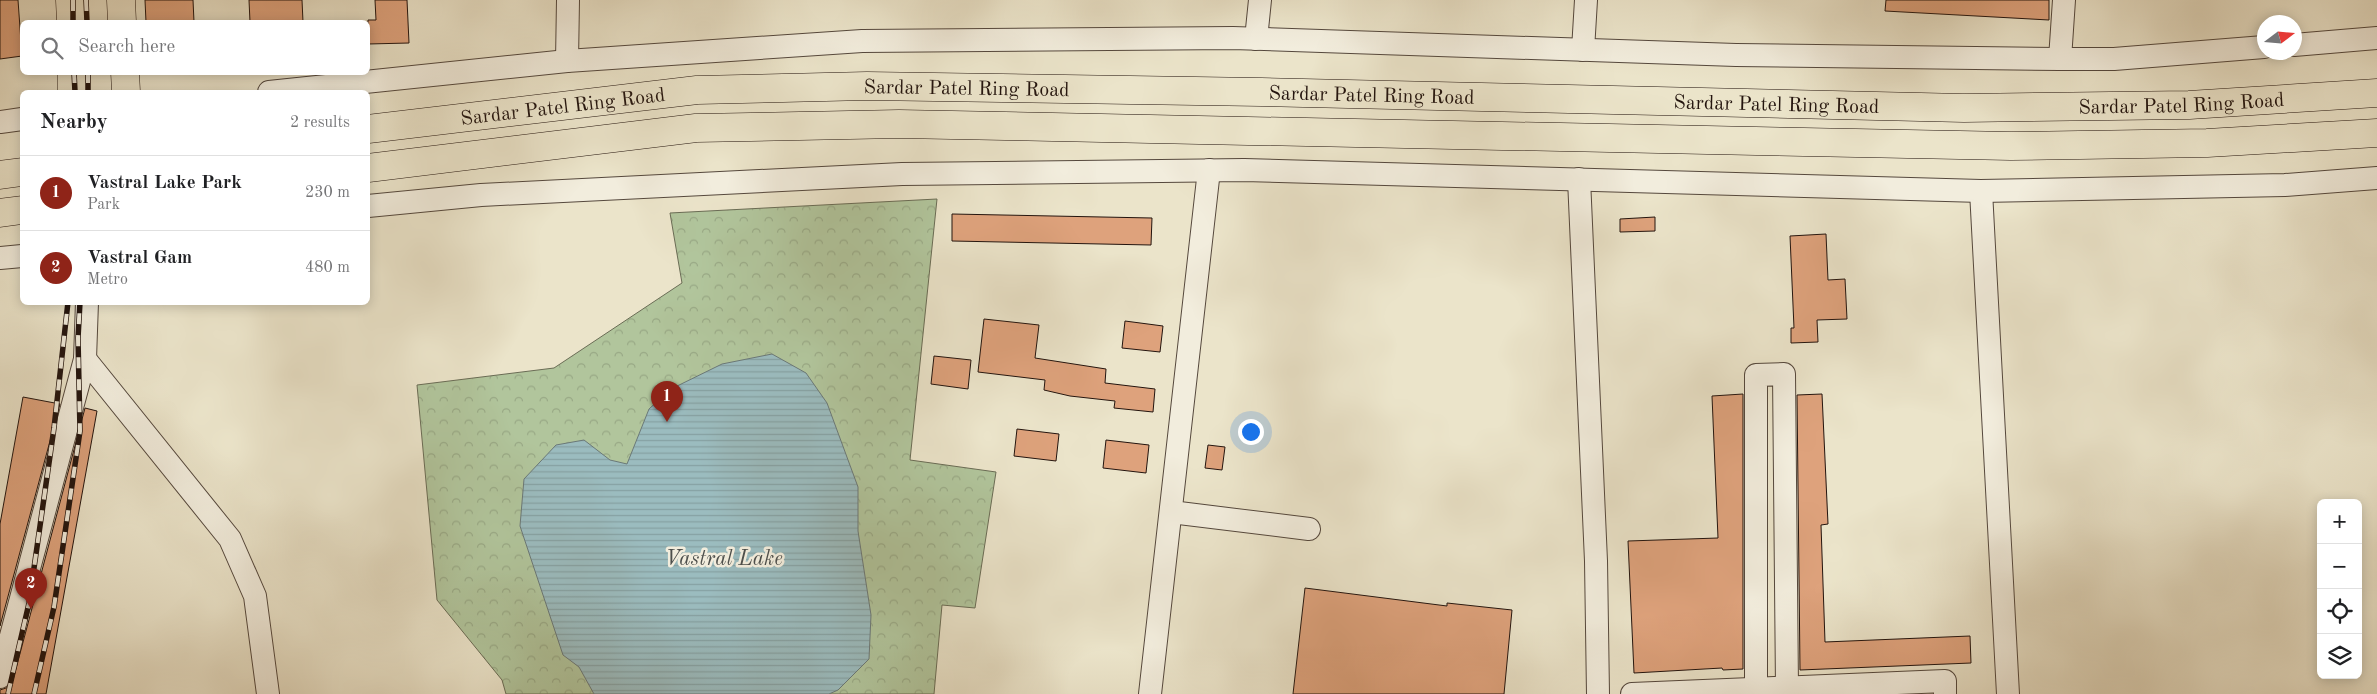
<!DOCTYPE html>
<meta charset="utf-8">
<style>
body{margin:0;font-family:"Old Standard TT",serif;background:#f6f6f6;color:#202124}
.controls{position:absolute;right:15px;bottom:15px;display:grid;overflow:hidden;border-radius:8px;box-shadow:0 2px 12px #0003}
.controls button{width:45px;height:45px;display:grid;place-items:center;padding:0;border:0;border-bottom:1px solid #e0e0e0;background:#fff;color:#202124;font:25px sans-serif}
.compass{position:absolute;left:2257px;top:15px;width:45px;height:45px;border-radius:50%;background:#fff;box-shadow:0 2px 12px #0003;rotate:74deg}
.you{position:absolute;left:1250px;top:431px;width:18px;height:18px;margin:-12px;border:4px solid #fff;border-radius:50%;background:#1a73e8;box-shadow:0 0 0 8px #1a73e833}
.badge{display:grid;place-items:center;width:32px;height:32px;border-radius:50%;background:#8f2418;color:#fff;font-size:16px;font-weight:700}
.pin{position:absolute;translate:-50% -41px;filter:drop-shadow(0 1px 2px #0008)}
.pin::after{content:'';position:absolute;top:26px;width:18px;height:15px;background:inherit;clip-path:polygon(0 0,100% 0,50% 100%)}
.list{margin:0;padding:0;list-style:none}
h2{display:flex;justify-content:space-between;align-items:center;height:65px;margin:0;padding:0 20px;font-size:21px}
h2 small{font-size:16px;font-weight:400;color:#757577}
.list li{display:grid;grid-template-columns:32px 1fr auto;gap:15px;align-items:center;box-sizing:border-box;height:75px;padding:0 20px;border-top:1px solid #e0e0e0}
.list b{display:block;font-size:19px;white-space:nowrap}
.list p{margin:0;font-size:16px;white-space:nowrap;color:#757577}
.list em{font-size:16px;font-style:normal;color:#757577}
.icon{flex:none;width:28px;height:28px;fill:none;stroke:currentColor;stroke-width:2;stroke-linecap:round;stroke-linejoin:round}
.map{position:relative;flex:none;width:2377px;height:694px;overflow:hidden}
.search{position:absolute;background:#fff;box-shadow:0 2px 12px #0003;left:20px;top:20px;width:350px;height:55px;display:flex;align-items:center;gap:12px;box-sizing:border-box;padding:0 18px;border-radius:8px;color:#757577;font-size:19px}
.panel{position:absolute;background:#fff;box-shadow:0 2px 12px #0003;left:20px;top:90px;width:350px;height:215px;border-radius:8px}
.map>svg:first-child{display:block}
.forest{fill:url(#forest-crowns);stroke:#6a6c55}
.water{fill:url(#water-rules);stroke:#6b7978}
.building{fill:#dea27c;stroke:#23140e}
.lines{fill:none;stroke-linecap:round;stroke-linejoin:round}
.minor-casing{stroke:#55483d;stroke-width:24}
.major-casing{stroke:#23140e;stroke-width:29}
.highway-casing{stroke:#23140e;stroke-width:29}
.minor{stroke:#f2eddd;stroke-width:22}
.major{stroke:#ebe4ca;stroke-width:28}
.highway{stroke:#ebe4ca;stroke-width:28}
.rail-casing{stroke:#23140e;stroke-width:5.5}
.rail{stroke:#f2eddd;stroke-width:4;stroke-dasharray:11;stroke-linecap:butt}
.labels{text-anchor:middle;stroke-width:5;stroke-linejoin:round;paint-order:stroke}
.street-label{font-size:20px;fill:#23140e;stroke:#f2eddd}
.water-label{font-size:21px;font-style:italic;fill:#4d4f4c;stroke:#f2eddd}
</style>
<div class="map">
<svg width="2377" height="694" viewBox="0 0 2377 694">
<defs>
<pattern id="forest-crowns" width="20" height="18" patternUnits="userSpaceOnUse" patternTransform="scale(1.25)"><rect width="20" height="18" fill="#b1c59c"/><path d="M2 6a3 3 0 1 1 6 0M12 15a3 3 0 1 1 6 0" fill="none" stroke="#98a885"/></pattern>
<pattern id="water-rules" width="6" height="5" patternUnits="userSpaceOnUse" patternTransform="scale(1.25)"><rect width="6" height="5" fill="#9bbcbf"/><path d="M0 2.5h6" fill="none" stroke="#85a1a3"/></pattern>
</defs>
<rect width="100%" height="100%" fill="#ebe4ca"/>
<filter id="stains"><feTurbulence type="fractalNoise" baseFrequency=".004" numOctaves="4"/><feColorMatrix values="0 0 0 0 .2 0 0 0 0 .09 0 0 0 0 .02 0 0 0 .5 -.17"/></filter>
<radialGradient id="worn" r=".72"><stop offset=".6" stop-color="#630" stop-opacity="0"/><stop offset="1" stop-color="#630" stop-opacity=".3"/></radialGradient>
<path class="forest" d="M937,199L910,460L996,472L975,608L942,605L934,694H506L502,680L437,600L417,385L554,368L682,283L670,213Z"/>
<path class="water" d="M772,354L806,373L827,403L858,487V531L871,615L869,659L838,690L829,694H594L579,667L563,655L520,526L524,479L556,445L584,440L610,460L627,464L649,409L671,389L722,364Z"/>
<g class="building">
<path d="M0,0H18L22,56L0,59Z"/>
<path d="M145,0H193L194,22H146Z"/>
<path d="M249,0H302L303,22H250Z"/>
<path d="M375,0H407L409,43L368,44V20H376Z"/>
<path d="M1886,0H2049V20L1885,11Z"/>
<path d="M952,214L1152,218L1151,245L952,241Z"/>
<path d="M1655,217V231L1620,232V219Z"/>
<path d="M1826,234L1828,280L1845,279L1847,319L1817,320L1818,342L1791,343V328H1794L1790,236Z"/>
<path d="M984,319L1039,325L1035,358L1106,369L1105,383L1155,389L1153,412L1114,408L1115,401L1070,396L1044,390L1045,380L978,372Z"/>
<path d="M1125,321L1163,326L1160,352L1122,348Z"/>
<path d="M934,356L971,360L968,389L931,384Z"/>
<path d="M1743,394V669L1723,670L1722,668L1634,673L1628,541L1718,538L1712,396Z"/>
<path d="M1822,394L1828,524L1821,525L1825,642L1970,636L1971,663L1800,670L1797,395Z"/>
<path d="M23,397L60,404L0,626V524Z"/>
<path d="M85,408L97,411L46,694H0V690L9,687L13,680Z"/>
<path d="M1017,429L1059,434L1056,461L1014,456Z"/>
<path d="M1106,440L1149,445L1146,473L1103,468Z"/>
<path d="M1208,445L1225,447L1222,470L1205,468Z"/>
<path d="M1305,588L1447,606V603L1512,610L1504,694H1293Z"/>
</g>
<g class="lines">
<defs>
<g id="minor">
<path d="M1256,39L1260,0"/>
<path d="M2294,45L2377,38"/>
<path d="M1583,50L1586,0"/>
<path d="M2060,59L2064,0"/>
<path d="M567,61L568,0"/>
<path d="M269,92L567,61L862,41L1233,38L1736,55L2060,59H2114L2264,47"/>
<path d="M0,122L22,119"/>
<path d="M1579,179L1596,561L1598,694"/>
<path d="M1981,191L2008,694"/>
<path d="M368,206L481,195L902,174L1244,170L1981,191L2285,185L2377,178"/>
<path d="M0,258L22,256"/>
<path d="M85,359L230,539L255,596L268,694"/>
<path d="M1171,512L1309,529"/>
<path d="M0,677L85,359L87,302"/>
<path d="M1756,689V375L1784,374L1787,688"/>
<path d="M1150,694L1209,170"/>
<path d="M1632,694L1945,681V694"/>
</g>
<g id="major">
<path d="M70,0L71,22"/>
<path d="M121,0L122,22"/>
<path d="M72,72V92"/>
<path d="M125,72L126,92"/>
</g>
<g id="highway">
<path id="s1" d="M368,129L697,90L867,86L1261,92L1964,108L2189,105L2377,93"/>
<path d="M368,168L696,128L899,124L2011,146L2207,143L2377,133"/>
<path d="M0,175L22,172"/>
<path d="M0,213L22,210"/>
</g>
</defs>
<use href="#minor" class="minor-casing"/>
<use href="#major" class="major-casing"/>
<use href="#highway" class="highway-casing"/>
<use href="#minor" class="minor"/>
<use href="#major" class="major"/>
<use href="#highway" class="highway"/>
<defs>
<g id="rail">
<path d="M73,0V22"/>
<path d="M86,0L87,22"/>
<path d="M74,72L75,92"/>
<path d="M88,72V92"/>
<path d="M8,694L29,603L54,428L68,302"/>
<path d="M34,694L54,607L80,431L78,338L80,302"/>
</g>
</defs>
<use href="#rail" class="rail-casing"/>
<use href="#rail" class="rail"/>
</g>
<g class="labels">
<g class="street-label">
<text dy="7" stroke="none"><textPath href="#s1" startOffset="601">Sardar Patel Ring Road</textPath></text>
<text dy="7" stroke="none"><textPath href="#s1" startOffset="1006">Sardar Patel Ring Road</textPath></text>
<text dy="7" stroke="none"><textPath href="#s1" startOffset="1411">Sardar Patel Ring Road</textPath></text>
<text dy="7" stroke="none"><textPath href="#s1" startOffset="1816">Sardar Patel Ring Road</textPath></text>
<text dy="7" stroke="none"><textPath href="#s1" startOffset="196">Sardar Patel Ring Road</textPath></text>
</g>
<g class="water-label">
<text x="724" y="565">Vastral Lake</text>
</g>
</g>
<rect width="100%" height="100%" filter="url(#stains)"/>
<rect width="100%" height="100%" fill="url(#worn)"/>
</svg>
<div class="controls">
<button>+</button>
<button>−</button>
<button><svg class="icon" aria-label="locate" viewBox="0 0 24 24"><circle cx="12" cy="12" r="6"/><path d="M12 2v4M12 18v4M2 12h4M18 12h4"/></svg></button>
<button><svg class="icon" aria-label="layers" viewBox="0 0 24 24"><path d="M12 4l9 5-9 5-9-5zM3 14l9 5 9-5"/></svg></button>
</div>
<svg class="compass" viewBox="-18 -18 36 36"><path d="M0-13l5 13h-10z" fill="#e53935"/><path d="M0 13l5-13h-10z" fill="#757577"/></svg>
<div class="you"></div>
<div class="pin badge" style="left:667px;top:422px">1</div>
<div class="pin badge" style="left:31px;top:609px">2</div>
<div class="search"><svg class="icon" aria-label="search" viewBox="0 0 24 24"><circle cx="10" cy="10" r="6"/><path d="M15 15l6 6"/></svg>Search here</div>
<section class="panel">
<h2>Nearby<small>2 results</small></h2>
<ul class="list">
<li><span class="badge">1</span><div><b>Vastral Lake Park</b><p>Park</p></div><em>230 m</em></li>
<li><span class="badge">2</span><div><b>Vastral Gam</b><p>Metro</p></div><em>480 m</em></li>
</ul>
</section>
</div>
